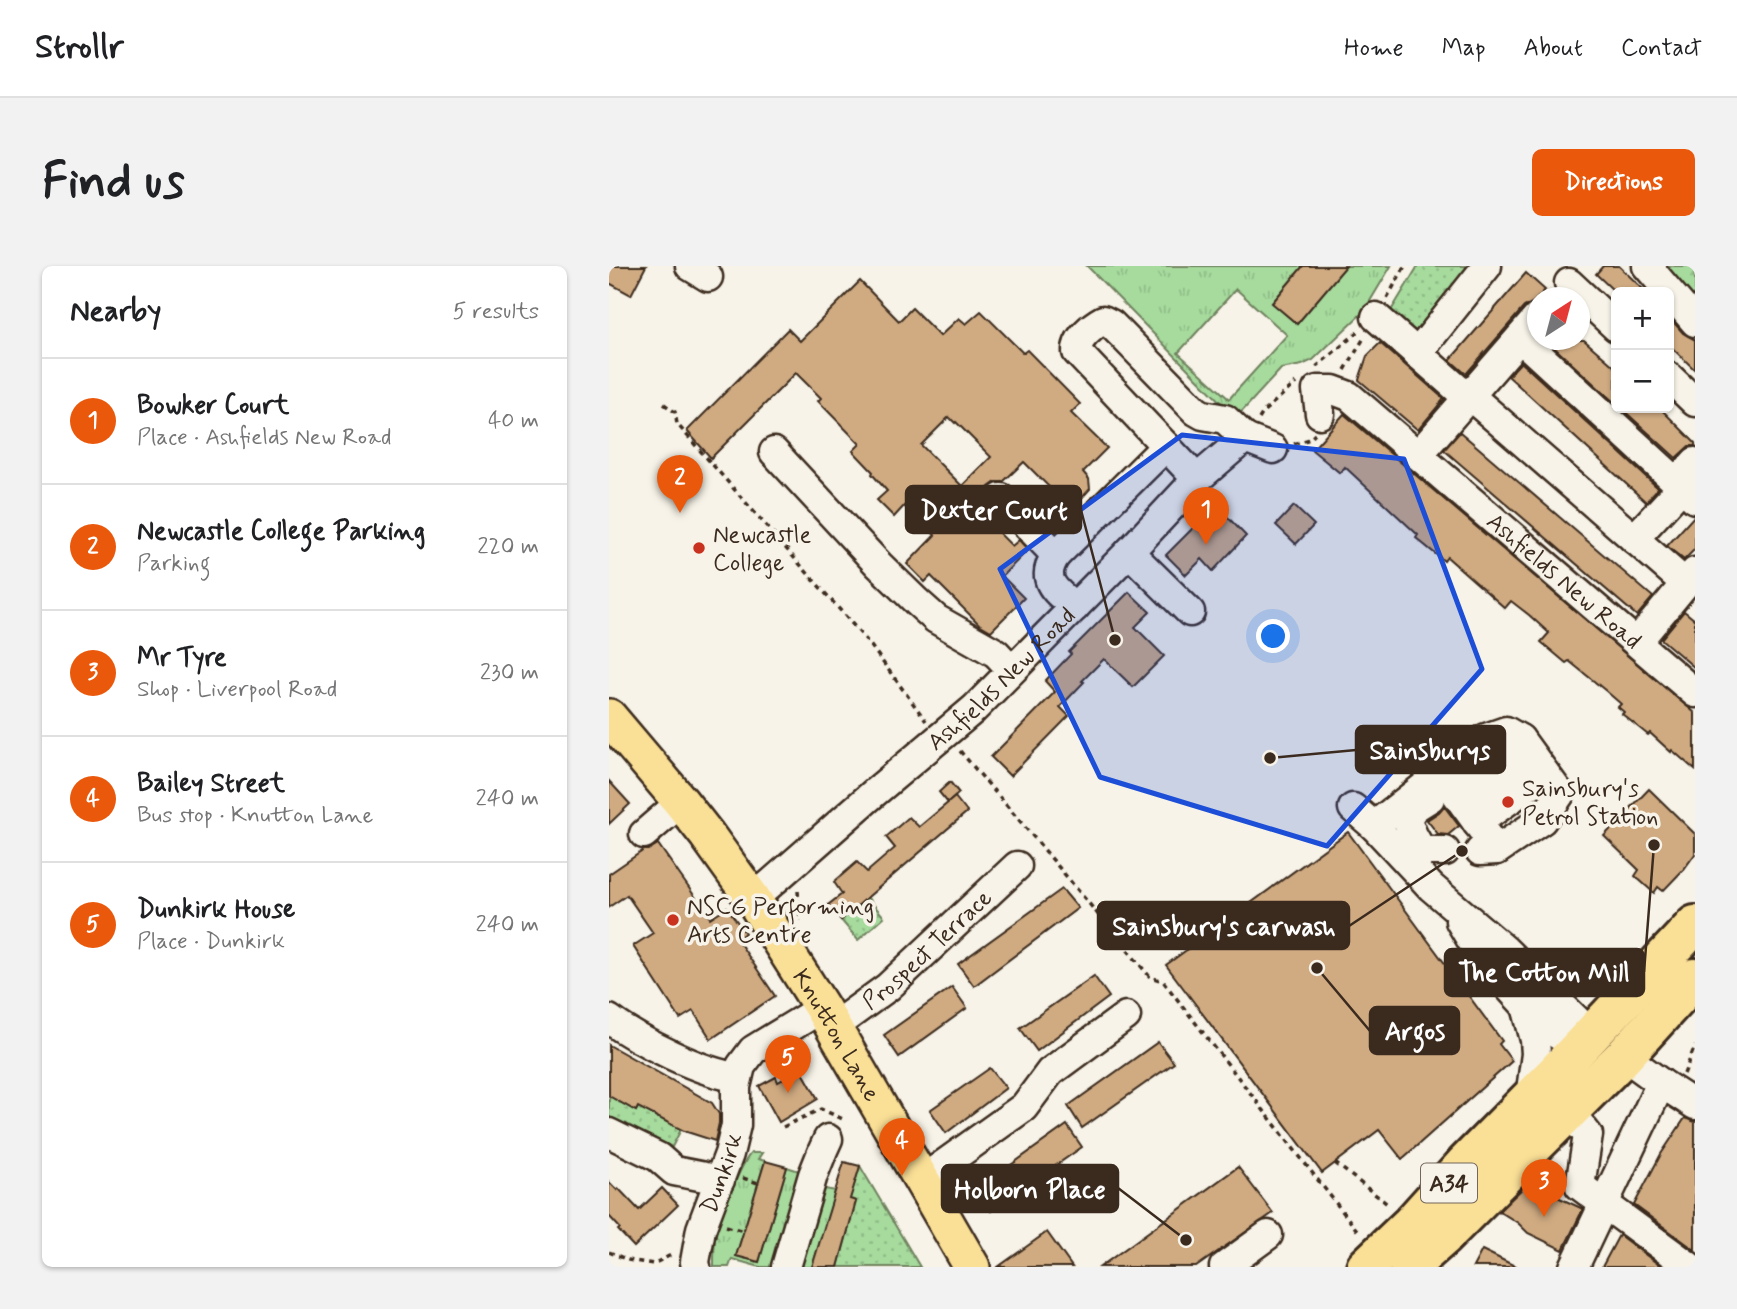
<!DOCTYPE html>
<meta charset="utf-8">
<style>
body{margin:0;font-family:Mynerve,sans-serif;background:#f2f2f2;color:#202124}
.controls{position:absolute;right:21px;top:21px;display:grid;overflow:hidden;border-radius:10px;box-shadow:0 2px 5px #0004}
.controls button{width:63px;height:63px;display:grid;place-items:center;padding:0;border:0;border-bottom:2px solid #e0e0e0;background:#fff;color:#202124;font:35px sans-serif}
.compass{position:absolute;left:918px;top:21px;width:63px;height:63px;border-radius:50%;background:#fff;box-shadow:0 2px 5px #0004;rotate:36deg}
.you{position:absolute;left:665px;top:371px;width:24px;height:24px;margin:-18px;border:5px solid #fff;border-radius:50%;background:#1a73e8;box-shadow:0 0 0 10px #1a73e833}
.badge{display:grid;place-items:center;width:46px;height:46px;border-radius:50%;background:#ea580c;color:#fff;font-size:23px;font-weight:700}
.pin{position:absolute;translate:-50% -58px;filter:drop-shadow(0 2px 4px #0008)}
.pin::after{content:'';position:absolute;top:37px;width:24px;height:21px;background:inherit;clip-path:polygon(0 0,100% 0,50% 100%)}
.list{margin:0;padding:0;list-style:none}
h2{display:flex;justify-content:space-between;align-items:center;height:91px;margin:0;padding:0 28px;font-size:30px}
h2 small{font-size:23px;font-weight:400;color:#757577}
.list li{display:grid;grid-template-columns:46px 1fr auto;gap:21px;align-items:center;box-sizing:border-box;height:126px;padding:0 28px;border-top:2px solid #e0e0e0}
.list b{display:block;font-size:26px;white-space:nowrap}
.list p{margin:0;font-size:23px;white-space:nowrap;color:#757577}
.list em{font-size:23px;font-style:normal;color:#757577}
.map{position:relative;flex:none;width:1086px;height:1001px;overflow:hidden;border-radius:10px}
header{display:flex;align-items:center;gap:42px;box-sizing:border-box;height:98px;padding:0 35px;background:#fff;border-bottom:2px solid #e0e0e0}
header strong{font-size:33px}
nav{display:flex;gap:38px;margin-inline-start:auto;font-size:24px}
.intro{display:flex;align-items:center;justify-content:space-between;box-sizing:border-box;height:168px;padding:0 42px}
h1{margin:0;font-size:49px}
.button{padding:18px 32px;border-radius:10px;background:#ea580c;color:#fff;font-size:24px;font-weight:700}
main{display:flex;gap:42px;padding:0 42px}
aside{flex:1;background:#fff;border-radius:10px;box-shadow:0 2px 5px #0004}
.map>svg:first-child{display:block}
.grass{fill:url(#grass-tufts);stroke:#70825e;stroke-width:2;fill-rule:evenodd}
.forest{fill:url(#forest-firs);stroke:#70825e;stroke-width:2}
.garden{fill:url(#garden-dots);stroke:#70825e;stroke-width:2}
.building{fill:#d0ab82;stroke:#3b2a1e;stroke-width:2;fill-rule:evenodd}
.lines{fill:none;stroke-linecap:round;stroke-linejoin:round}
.minor-casing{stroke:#3b2a1e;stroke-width:33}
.major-casing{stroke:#3b2a1e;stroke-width:40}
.highway-casing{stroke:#3b2a1e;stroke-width:44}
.path{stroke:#3b2a1e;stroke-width:3.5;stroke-dasharray:5 5;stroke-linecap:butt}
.minor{stroke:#f7f3e8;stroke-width:28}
.major{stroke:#fadf96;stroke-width:35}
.highway{stroke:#fadf96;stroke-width:38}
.marked{fill:#1d4ed8;fill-opacity:0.2;stroke:#1d4ed8;stroke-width:5;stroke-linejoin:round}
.poi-dot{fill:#c8321e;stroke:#f7f3e8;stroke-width:2.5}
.labels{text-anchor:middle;stroke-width:7;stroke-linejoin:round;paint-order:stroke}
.shield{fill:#f7f3e8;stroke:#73665b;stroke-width:2}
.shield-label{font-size:23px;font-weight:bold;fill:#3b2a1e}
.poi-label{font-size:24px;fill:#3b2a1e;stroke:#f7f3e8;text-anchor:start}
.street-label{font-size:24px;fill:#3b2a1e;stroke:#f7f3e8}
.leader{fill:none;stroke:#3b2a1e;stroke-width:2.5}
.callout-dot{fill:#3b2a1e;stroke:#f7f3e8;stroke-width:2.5}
.callout{fill:#3b2a1e;stroke:#3b2a1e;stroke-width:2.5}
.callout-label{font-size:26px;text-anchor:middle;font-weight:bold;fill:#fff}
</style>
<header>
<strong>Strollr</strong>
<nav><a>Home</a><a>Map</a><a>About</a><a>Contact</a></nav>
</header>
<div class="intro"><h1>Find us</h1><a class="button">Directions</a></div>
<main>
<aside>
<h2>Nearby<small>5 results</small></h2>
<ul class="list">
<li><span class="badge">1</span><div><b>Bowker Court</b><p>Place · Ashfields New Road</p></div><em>40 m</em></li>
<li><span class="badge">2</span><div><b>Newcastle College Parking</b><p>Parking</p></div><em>220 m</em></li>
<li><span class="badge">3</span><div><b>Mr Tyre</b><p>Shop · Liverpool Road</p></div><em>230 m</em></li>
<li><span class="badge">4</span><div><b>Bailey Street</b><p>Bus stop · Knutton Lane</p></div><em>240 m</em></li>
<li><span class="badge">5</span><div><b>Dunkirk House</b><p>Place · Dunkirk</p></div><em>240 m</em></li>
</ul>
</aside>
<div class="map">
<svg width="1086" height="1001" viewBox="0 0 1086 1001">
<defs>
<pattern id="grass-tufts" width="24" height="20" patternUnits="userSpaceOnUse" patternTransform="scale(1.75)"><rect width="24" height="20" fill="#a6db9d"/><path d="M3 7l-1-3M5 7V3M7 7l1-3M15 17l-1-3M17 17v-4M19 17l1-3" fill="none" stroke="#90bc87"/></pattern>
<pattern id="forest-firs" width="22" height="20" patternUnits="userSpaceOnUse" patternTransform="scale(1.75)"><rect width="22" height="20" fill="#a6db9d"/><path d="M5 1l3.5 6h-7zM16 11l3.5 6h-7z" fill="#90bc87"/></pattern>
<pattern id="garden-dots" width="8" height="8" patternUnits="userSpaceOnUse" patternTransform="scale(1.75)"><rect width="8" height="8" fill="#a6db9d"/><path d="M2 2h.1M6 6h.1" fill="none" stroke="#90bc87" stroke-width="1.8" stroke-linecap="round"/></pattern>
</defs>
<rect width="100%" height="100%" fill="#f7f3e8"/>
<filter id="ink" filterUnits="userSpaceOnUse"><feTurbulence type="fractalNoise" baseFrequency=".0143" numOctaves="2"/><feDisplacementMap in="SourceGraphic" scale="14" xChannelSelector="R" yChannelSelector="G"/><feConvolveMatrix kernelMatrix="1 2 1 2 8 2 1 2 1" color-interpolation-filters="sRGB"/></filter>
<g filter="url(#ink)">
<g class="grass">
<path d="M478,0H694L663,37L688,58L737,0H782L755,45L704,94L693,99L672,103L627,152ZM627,23L678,69L620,133L569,87Z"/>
<path d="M142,887H153L149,893L156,895L127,990L150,996L178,901L193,906L165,1001H151L123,993L120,1001H105C105,992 105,983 106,973C109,956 131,899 142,887Z"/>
<path d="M216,923L227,925L203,1001H187L209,926Z"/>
</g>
<path class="forest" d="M1049,0H1086V43Z"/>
<g class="garden">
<path d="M809,0H875L810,81L777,53Z"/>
<path d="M246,617L275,651L249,674L232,654L253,636L241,621Z"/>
<path d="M12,812L4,832L27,845L38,827V845L49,852L79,850L63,881L0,851V833Z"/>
<path d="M251,900L311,1001H229L247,936L225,928L227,925L242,929Z"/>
</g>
<g class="building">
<path d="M0,0H37L22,29L0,17Z"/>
<path d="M694,0H737L688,58L663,37Z"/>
<path d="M994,0H1010L1037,26H1006L987,8Z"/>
<path d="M917,7L936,24L925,36L915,41L857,108L841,94Z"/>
<path d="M251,15L290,55L303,42L331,70L350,52L357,58L372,45L414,87L418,84L471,138L462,147L498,182L474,206L480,213L481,223L472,233H461L454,226L449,230L415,196L394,216H387L380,221L376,227V233L366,243L403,280L410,274L419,284L393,310L415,332L382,365L370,358L322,310L316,316L298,298L326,269L295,240L285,251L268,234L278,225L263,208L264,206L244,185L251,178L209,135L212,132L187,107L102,192L78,165L179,63L191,75ZM340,151L346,157L347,156L382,191L353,220L312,179Z"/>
<path d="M1060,51L1074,67L1086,74V104L1060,79Z"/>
<path d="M937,74H975L1007,102V138Z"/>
<path d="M771,77L835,133L809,164L750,114L758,90Z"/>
<path d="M912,96L1049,222L1037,236L899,110Z"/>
<path d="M1012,142H1051L1086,177V180H1080L1067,192Z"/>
<path d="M735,148L1086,447V504L1063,484L1062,486L1041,467L1039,469L1013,448L1015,446L1009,441L1012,438L997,425L960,395L957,397L932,376L940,367L920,349L902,335L896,342L838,291L835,295L807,272L809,269L736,201L731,207L703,184Z"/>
<path d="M851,166L1044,331L1028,350L835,184Z"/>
<path d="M607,239L637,270L604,305L593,293L577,309L557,289Z"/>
<path d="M685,240L705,259L687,278L667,259Z"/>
<path d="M1086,249V283L1075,294L1058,280Z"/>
<path d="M520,326L541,346L526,361L555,390L524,421L495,393L473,415L475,416L451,441L460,450L401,510L382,491L446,426L436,415L462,388L460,386Z"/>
<path d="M1075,345L1086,354V402L1052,373Z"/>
<path d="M0,515L21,538L0,558Z"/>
<path d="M341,516L350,527L339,537L330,526Z"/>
<path d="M1040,523L1086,568V588L1075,603L1054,625L1049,621L1045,627L1026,610L1030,604L995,570Z"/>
<path d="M346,531L358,546L232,654L219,639L233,628L225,616L248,596L258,606L286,582L277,571L300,551L310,561Z"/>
<path d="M835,540L850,560L839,569L829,568L818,554L830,546Z"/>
<path d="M739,566L893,775L890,778L903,795L793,893L770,864L713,907L557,699Z"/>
<path d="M49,578L101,652L118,641L136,667L128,673L166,730L102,773L84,745L71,753L24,680L44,667L18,629L0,641V608L35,584H39Z"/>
<path d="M453,623L469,642L365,720L349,698Z"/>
<path d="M485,710L500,731L428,785L411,762Z"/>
<path d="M343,721L358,742L290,791L275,769Z"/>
<path d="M549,776L565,797L473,862L459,840Z"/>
<path d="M0,779L103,837L110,848V857L106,875L75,865L29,841L27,845L0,830Z"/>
<path d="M381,802L397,822L337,867L321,844Z"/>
<path d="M192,803L209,833L170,856L150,820L167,811L169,816Z"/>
<path d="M1076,852L1086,856V984L1025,939L1052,888Z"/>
<path d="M458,859L473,881L382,945L368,923Z"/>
<path d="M156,895L178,901L150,996L127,990Z"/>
<path d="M235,896L251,900L241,933L247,935L229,1001H203Z"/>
<path d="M629,901L664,947L587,1001H491Z"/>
<path d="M0,916L8,924L9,922L30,944L53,922L69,939L25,981L9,964L11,962L0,950Z"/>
<path d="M919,917L974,943L954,984L919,967L909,957L890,945Z"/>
<path d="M438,966L463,1001H389Z"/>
<path d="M1010,969L1053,1001H993Z"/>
<path d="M873,984L908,1001H864Z"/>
</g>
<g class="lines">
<defs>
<g id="minor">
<path d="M81,0L99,11"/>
<path d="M1038,0L1086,56"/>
<path d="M960,17L1007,61"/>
<path d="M767,51L859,132"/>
<path d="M911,72L1086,233"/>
<path d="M808,88L878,0"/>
<path d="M1060,111L1086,136"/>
<path d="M861,130L1076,317"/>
<path id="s1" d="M711,148L708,124H724L740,130L1086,427"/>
<path d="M165,186L270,299L308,336L327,353L387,387L403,404"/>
<path d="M810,188L928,52"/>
<path d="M588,213L468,86C467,73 483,60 494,54L502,58L513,69L587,145L594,149L616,153L636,172"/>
<path d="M1068,216L1086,196"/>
<path d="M392,232L447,289C430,314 446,325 466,341"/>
<path d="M1025,273L1073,221"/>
<path d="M520,286L581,346"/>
<path d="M447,289L557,180"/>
<path d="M1028,376L1086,306"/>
<path d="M832,507L888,584L871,585"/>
<path d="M843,523L911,473"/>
<path d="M821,532L805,542L798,552C801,565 805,574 814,585H836"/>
<path d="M855,538L922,490"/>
<path d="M744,542L765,560L822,621L896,684L982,768"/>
<path d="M868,557L936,508"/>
<path d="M765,560L877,472L897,465L911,473L951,528L933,554L888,584"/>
<path d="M35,568L72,536"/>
<path id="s2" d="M144,633L265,527L365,443L520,286L588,213L636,172L664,183"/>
<path d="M851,655L873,692L917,740L946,767L970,782"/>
<path d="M917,740L926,774L927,788L921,832"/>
<path d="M0,753C28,774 94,808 129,811"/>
<path id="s3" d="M224,761L279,721L408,600"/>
<path d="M1015,790L1052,817L1086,839"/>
<path d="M960,845L979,869L971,920L1081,1001"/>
<path d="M0,867L49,891L65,905L111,914"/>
<path d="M313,914L415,841L441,806L517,750"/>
<path id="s4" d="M87,1001L86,996L92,963L120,888L127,859V821L132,800L144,784L213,742"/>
<path d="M177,1001L204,909L214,884L219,873"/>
<path d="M615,1001L659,969"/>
<path d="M965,1001L1052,817"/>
</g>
<g id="major">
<path id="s5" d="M0,451L72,536L98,569L144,633L213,742L363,1001"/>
</g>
<g id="highway">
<path d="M757,1001L802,958L857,897L947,806L1086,659"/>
<path d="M800,1001L834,971L1015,790L1086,712"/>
</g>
</defs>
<use href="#minor" class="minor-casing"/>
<use href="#major" class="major-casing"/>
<use href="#highway" class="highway-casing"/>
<g class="path">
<path d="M778,32L796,0"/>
<path d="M707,101L749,66"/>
<path d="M736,104L755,72"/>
<path d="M55,138L66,146L68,158L259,376L317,455"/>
<path d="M650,153L655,145L687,117"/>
<path d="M685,178L701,173L706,168"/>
<path d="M351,485L433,581L541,711L554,715L751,968"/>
<path d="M189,625L191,655"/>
<path d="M1075,808L1086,780"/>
<path d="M174,861L212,843L236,854"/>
<path d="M726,897L781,940"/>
<path d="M134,912L149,917"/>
<path d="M117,960L135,965"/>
<path d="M0,986L19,994L44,998L64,988"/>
</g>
<use href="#minor" class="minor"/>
<use href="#major" class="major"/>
<use href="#highway" class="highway"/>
</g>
</g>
<path class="marked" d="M573,169L795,193L873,403L718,580L491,511L391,303Z"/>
<g class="poi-dot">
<circle cx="90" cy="282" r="7"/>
<circle cx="899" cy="536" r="7"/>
<circle cx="64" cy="654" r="7"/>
</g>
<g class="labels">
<rect class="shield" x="812" y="897.5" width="56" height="39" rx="5"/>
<g class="shield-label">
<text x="840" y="925">A34</text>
</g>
<g class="poi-label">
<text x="104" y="276">Newcastle<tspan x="104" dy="28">College</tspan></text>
<text x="913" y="530">Sainsbury's<tspan x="913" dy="28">Petrol Station</tspan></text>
<text x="78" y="648">NSCG Performing<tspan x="78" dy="28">Arts Centre</tspan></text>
</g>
<g class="street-label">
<text dy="8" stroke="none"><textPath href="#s1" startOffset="341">Ashfields New Road</textPath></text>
<text dy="8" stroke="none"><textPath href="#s2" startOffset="332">Ashfields New Road</textPath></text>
<text dy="8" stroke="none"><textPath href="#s3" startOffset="122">Prospect Terrace</textPath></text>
<text dy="8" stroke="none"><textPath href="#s5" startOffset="392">Knutton Lane</textPath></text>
<text dy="8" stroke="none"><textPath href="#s4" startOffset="98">Dunkirk</textPath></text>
</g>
</g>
<path class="leader" d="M506 374L472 244M661 492L747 484M853 585L740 660M1045 579L1035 706M708 702L761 765M577 974L509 922"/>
<g class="callout-dot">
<circle cx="506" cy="374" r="7"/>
<circle cx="661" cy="492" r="7"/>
<circle cx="853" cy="585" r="7"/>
<circle cx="1045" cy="579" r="7"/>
<circle cx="708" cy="702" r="7"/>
<circle cx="577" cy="974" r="7"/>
</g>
<g class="callout">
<rect x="297" y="220" width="175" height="47" rx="7"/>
<rect x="747" y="460" width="149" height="47" rx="7"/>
<rect x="489" y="636" width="251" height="47" rx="7"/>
<rect x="836" y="683" width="199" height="47" rx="7"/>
<rect x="761" y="741" width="89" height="47" rx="7"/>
<rect x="333" y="899" width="176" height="47" rx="7"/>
</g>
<g class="callout-label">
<text x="385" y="253">Dexter Court</text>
<text x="821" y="493">Sainsburys</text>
<text x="615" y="669">Sainsbury's carwash</text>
<text x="935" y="715">The Cotton Mill</text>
<text x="806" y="774">Argos</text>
<text x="421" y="932">Holborn Place</text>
</g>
</svg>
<div class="controls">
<button>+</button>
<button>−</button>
</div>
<svg class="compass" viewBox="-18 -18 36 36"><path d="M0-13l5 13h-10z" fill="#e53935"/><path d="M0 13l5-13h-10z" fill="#757577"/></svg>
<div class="you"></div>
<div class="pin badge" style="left:597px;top:279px">1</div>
<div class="pin badge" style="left:71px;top:247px">2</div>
<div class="pin badge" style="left:935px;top:951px">3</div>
<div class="pin badge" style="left:293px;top:910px">4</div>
<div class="pin badge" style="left:179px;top:827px">5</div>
</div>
</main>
